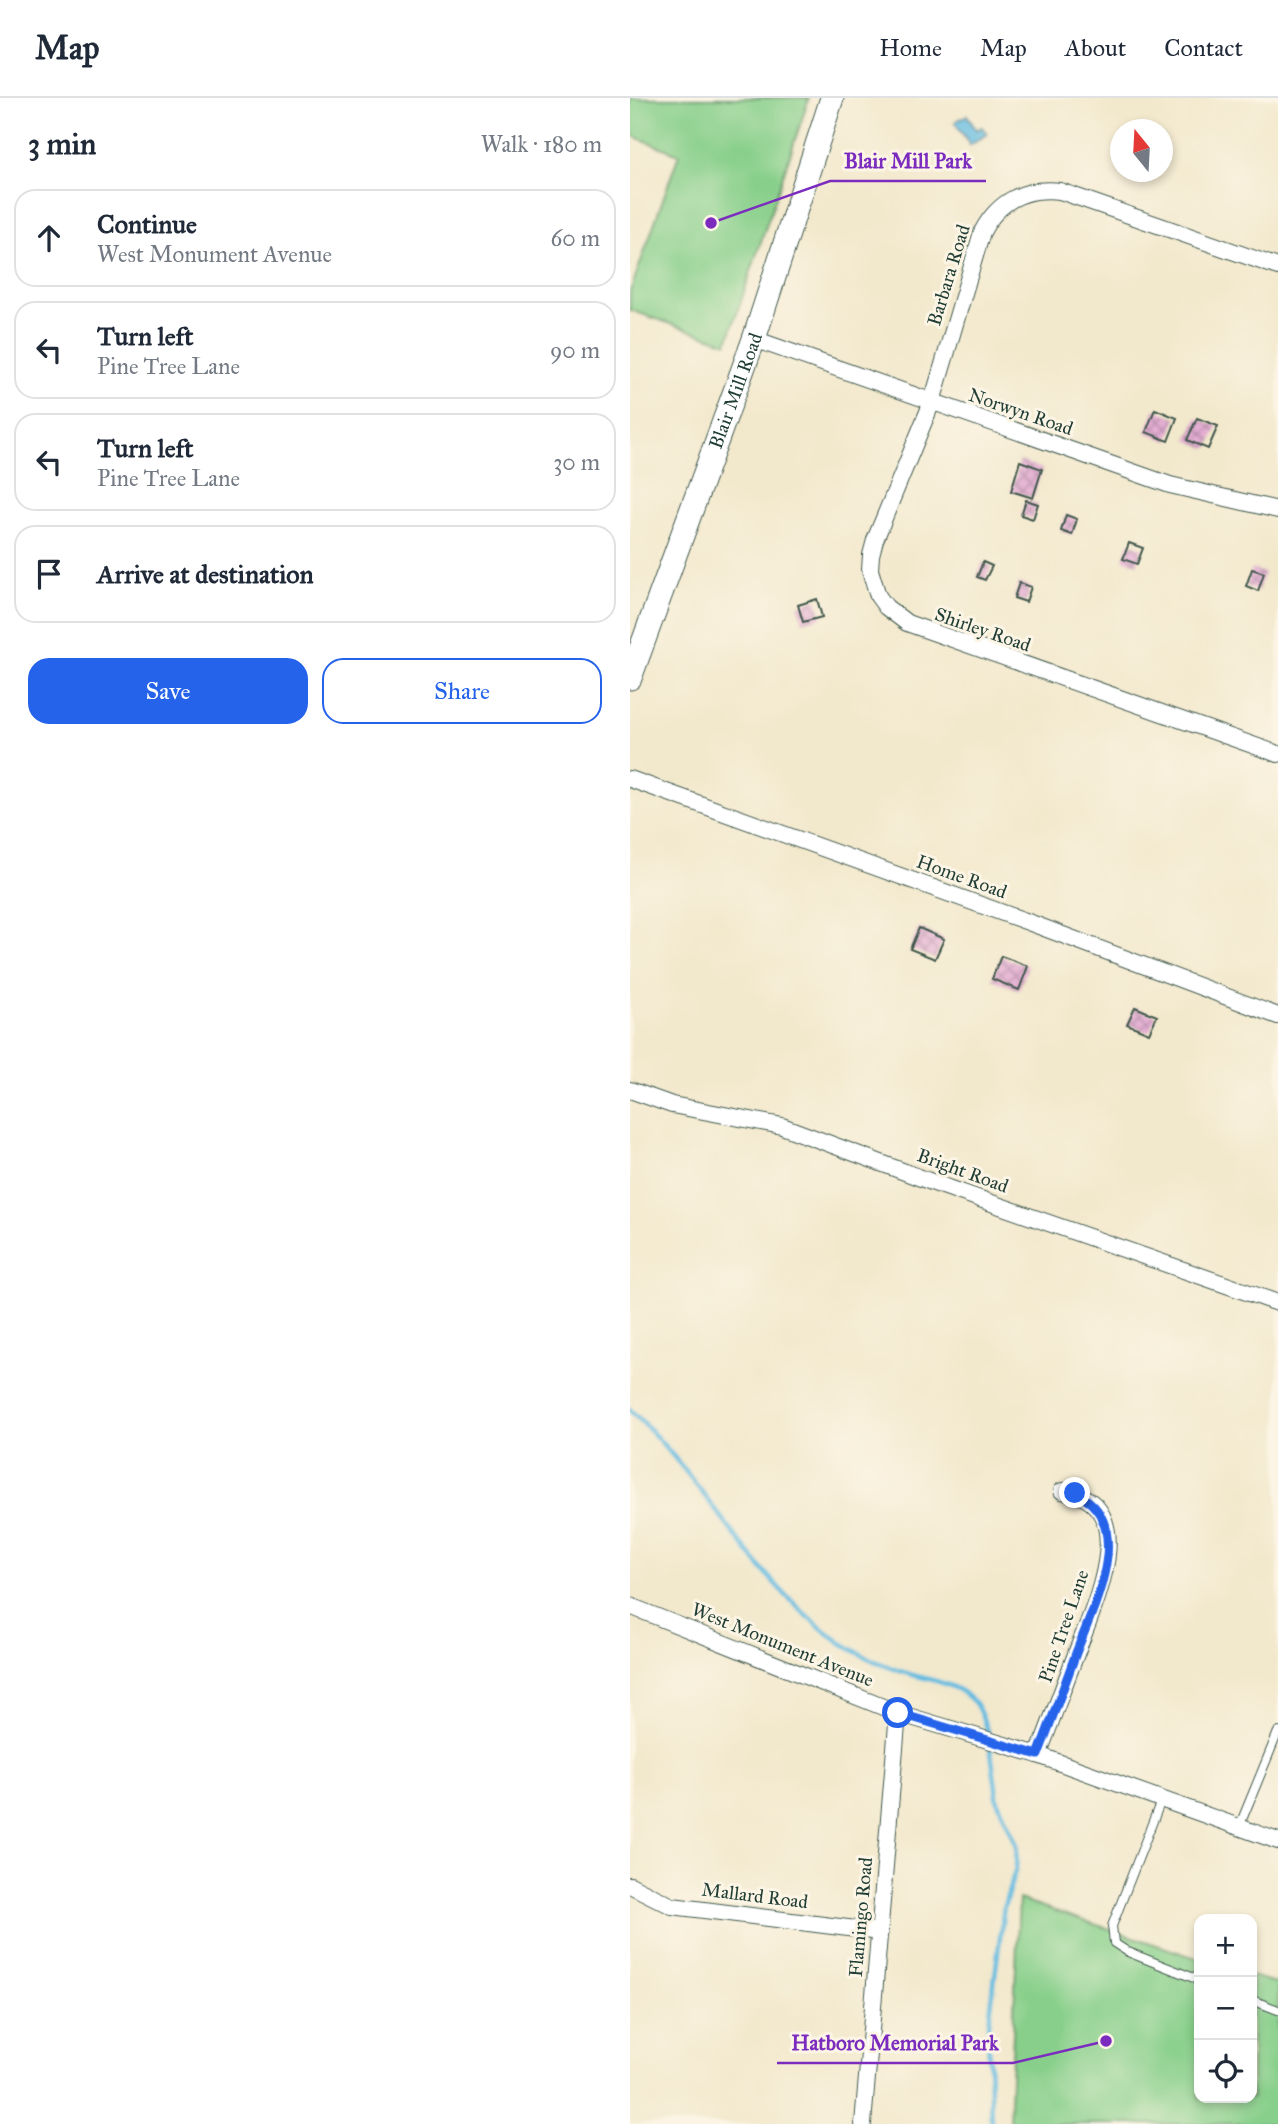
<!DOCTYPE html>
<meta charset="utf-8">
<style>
body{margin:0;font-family:"IM FELL Great Primer",serif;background:#f6f6f7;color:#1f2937}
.controls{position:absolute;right:21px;bottom:21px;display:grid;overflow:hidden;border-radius:14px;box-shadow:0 4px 10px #0003}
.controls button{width:63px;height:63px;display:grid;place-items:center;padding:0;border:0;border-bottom:2px solid #e0e1e3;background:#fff;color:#1f2937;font:35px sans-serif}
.compass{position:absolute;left:480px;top:21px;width:63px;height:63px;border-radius:50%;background:#fff;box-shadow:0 4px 10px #0003;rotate:342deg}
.stop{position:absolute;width:21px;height:21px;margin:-16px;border:5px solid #2563eb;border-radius:50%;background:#fff}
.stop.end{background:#2563eb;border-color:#fff;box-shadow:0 2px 7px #0008}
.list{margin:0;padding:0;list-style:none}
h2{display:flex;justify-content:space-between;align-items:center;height:91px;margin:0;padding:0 28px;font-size:30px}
h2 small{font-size:23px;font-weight:400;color:#747a83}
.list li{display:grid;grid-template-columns:46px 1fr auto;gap:21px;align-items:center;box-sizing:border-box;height:98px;margin:0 14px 14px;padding:0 14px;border:2px solid #e0e1e3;border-radius:21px}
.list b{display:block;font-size:26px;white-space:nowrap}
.list p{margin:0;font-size:23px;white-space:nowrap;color:#747a83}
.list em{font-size:23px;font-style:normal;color:#747a83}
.actions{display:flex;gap:14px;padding:21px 28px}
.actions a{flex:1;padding:16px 0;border:2px solid #2563eb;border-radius:21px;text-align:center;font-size:24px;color:#2563eb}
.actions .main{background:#2563eb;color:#fff}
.icon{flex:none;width:38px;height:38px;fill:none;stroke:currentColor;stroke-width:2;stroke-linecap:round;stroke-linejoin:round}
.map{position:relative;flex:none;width:648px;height:2026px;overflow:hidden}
header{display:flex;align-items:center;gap:42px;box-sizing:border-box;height:98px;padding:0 35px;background:#fff;border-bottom:2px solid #e0e1e3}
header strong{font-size:33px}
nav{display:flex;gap:38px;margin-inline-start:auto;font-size:24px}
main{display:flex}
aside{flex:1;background:#fff}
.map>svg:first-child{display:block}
.green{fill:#87cf8a;stroke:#53865f;stroke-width:2}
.water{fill:#64bce1;stroke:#427c8a;stroke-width:2}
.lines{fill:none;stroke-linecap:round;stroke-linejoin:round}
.stream{stroke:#64bce1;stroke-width:4.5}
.building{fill:url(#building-cross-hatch)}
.service-casing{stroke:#3f574b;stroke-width:10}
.minor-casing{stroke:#3f574b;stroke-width:18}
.secondary-casing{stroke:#3f574b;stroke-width:25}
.service{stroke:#fff;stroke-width:8}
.minor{stroke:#fff;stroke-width:16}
.secondary{stroke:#fff;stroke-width:23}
.route{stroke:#2563eb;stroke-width:9}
.labels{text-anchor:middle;stroke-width:6;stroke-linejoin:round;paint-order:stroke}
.street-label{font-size:19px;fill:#1f3d34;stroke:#fcf5e5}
.leader{fill:none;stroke:#7b2cbf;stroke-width:2.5}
.callout-dot{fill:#7b2cbf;stroke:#fcf5e5;stroke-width:2.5}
.callout-label{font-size:21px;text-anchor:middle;font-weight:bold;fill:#7b2cbf;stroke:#fcf5e5;stroke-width:6;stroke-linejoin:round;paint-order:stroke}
</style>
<header>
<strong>Map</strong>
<nav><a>Home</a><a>Map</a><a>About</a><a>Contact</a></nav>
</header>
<main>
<aside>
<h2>3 min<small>Walk · 180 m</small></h2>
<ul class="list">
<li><svg class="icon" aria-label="ahead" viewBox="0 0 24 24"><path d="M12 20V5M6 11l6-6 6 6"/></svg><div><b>Continue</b><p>West Monument Avenue</p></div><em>60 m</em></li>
<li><svg class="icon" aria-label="left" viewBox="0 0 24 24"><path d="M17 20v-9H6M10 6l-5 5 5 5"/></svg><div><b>Turn left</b><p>Pine Tree Lane</p></div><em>90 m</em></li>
<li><svg class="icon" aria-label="left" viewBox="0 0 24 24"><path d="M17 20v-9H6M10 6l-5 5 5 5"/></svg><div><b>Turn left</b><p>Pine Tree Lane</p></div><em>30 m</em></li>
<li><svg class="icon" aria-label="arrive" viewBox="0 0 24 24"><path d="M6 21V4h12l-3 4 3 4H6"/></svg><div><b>Arrive at destination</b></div></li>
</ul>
<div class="actions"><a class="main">Save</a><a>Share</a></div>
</aside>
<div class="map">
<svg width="648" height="2026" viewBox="0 0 648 2026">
<defs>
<pattern id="building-cross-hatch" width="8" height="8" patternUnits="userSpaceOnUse" patternTransform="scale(1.75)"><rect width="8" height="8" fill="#e4aed3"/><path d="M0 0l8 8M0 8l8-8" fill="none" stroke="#b88fac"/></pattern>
</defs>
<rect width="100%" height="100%" fill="#fcf5e5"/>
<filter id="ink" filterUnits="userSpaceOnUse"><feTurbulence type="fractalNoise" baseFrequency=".0143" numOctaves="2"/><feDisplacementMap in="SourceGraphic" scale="14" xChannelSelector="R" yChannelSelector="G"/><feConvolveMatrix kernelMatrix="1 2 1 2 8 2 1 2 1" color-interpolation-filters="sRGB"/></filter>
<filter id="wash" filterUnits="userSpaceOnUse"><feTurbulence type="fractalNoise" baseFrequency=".00686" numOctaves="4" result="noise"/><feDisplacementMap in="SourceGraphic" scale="28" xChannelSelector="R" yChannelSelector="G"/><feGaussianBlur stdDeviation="1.57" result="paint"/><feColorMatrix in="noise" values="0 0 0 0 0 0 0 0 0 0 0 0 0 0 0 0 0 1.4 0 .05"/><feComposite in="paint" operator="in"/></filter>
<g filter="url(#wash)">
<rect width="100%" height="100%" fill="#f2e8cc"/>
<g class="green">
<path d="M0,0H179L97,245L0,212V194L49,56L0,37Z"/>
<path d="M389,1801L569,1861V2000H622V1878L648,1886V2026H379Z"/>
</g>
<path class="water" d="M337,17L346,32L352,29L357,36L340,47L325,24Z"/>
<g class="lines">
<g class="stream">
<path d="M0,1312C78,1385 121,1482 210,1544C227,1555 247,1565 267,1572C293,1582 324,1582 344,1604C351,1612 355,1628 359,1638"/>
<path d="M360,1647L368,1704L387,1747L386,1770L374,1808L358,1932L361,2026"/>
</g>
</g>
<g id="blocks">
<g class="building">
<path d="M525,311L547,320L538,343L516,334Z"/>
<path d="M567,320L588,328L578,351L557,342Z"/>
<path d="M390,363L412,371L403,400L381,393Z"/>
<path d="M396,402L408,406L403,421L391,417Z"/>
<path d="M436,417L447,421L442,437L431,433Z"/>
<path d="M499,445L513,450L507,466L493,461Z"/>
<path d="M353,464L362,468L355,482L347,479Z"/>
<path d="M622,471L634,475L628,493L616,488Z"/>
<path d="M389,485L401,489L396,504L384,500Z"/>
<path d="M187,501L192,519L173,524L168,507Z"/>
<path d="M289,830L314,841L305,861L280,851Z"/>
<path d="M371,858L398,868L389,892L362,881Z"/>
<path d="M505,909L527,918L519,935L497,926Z"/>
</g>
</g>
</g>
<g filter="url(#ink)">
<use href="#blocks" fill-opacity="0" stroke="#3f574b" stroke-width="2"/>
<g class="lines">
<defs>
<g id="service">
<path d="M532,1700L482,1828L484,1845L498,1854L569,1882"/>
<path d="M609,1729L648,1634"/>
<path d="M622,1902L648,1912"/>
</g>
<g id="minor">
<path d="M648,169L430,93C395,89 368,103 352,134L302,304L245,442L241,457L240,472L248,498L256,509L277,525L648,656"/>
<path d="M124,241L540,387L648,412"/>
<path d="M0,681L401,825L648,918"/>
<path d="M0,992L42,1007L152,1028L307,1086L648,1205"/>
<path d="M0,1508L268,1615L408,1657L648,1743"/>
<path d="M408,1657C421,1624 433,1590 446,1556C463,1510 515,1404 432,1393"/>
<path d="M0,1787L42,1808L250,1834"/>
<path d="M233,2026L268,1615"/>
</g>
<g id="secondary">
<path id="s1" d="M0,580L124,241L202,0"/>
</g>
</defs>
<use href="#service" class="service-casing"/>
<use href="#minor" class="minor-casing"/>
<use href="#secondary" class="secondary-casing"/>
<use href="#service" class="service"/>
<use href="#minor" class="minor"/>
<use href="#secondary" class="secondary"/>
</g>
</g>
<g class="lines" filter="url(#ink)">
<path class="route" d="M268,1615L408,1657C421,1623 434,1589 446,1555C463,1510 508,1423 445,1395"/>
</g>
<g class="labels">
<g class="street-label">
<text transform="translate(318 177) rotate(-73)" y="7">Barbara Road</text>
<text dy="7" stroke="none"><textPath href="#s1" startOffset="306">Blair Mill Road</textPath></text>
<text transform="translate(391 313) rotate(19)" y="7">Norwyn Road</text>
<text transform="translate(353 531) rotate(19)" y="7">Shirley Road</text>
<text transform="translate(332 778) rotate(20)" y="7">Home Road</text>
<text transform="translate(333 1072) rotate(20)" y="7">Bright Road</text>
<text transform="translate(433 1528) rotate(-71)" y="7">Pine Tree Lane</text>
<text transform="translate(153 1546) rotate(22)" y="7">West Monument Avenue</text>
<text transform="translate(125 1797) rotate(7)" y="7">Mallard Road</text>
<text transform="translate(230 1819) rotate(-85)" y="7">Flamingo Road</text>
</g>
</g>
<path class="leader" d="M81 125L200 83H356M476 1943L383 1965H147"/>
<g class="callout-dot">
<circle cx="81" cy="125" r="7"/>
<circle cx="476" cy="1943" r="7"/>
</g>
<g class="callout-label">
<text x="278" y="70">Blair Mill Park</text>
<text x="265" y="1952">Hatboro Memorial Park</text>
</g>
</svg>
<div class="controls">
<button>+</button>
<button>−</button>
<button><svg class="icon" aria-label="locate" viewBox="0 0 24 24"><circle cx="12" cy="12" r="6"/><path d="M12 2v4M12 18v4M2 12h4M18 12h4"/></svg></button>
</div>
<svg class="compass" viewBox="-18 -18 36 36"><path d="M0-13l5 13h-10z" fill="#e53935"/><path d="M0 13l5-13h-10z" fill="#747a83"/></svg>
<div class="stop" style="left:268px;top:1615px"></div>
<div class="stop end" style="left:445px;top:1395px"></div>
</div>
</main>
